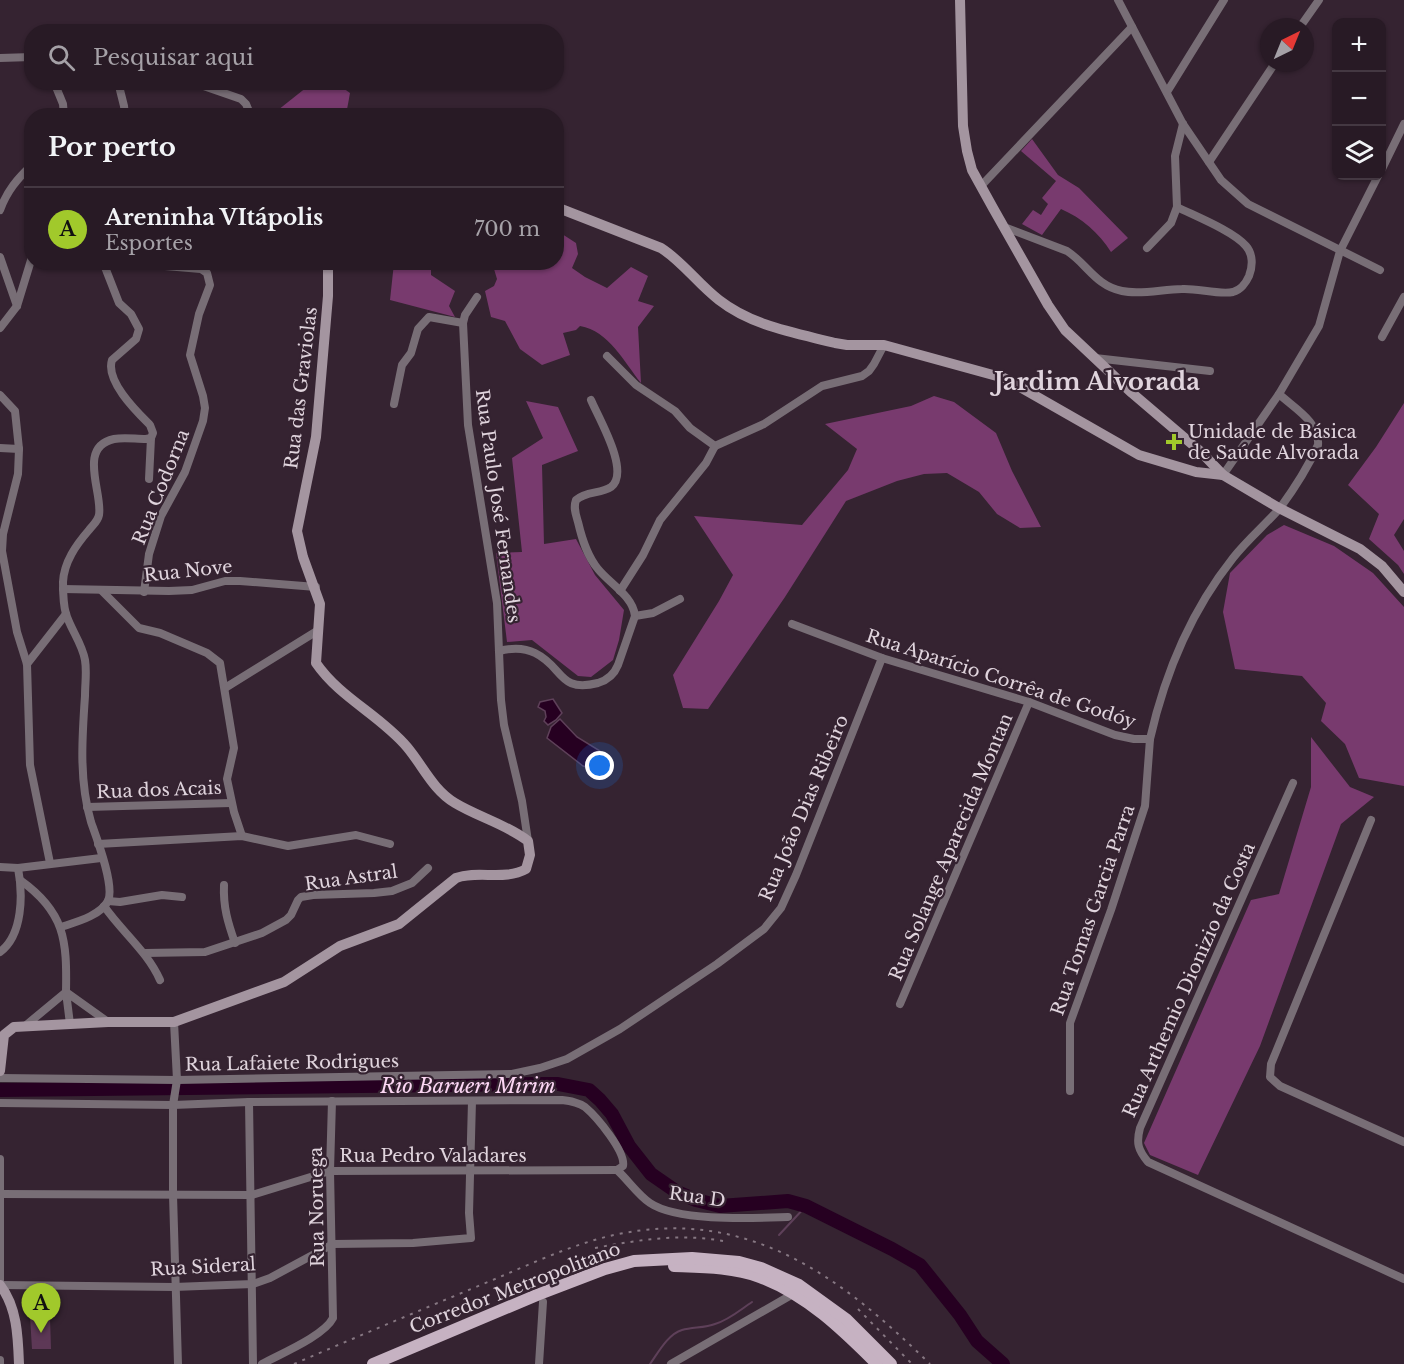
<!DOCTYPE html>
<html lang="pt">
<meta charset="utf-8">
<style>
body{margin:0;font-family:"Libre Baskerville",serif;background:#30232d;color:#f1f3f6}
.controls{position:absolute;right:18px;top:18px;display:grid;overflow:hidden;border-radius:12px;box-shadow:0 2px 4px #0004}
.controls button{width:54px;height:54px;display:grid;place-items:center;padding:0;border:0;border-bottom:2px solid #443842;background:#281a25;color:#f1f3f6;font:30px sans-serif}
.compass{position:absolute;left:1260px;top:18px;width:54px;height:54px;border-radius:50%;background:#281a25;box-shadow:0 2px 4px #0004;rotate:43deg}
.you{position:absolute;left:600px;top:766px;width:21px;height:21px;margin:-15px;border:4px solid #fff;border-radius:50%;background:#1a73e8;box-shadow:0 0 0 9px #1a73e833}
.badge{display:grid;place-items:center;width:39px;height:39px;border-radius:50%;background:#a1c92b;color:#111;font-size:20px;font-weight:700}
.pin{position:absolute;translate:-50% -50px;filter:drop-shadow(0 2px 3px #0008)}
.pin::after{content:'';position:absolute;top:32px;width:21px;height:18px;background:inherit;clip-path:polygon(0 0,100% 0,50% 100%)}
.list{margin:0;padding:0;list-style:none}
h2{display:flex;justify-content:space-between;align-items:center;height:78px;margin:0;padding:0 24px;font-size:26px}
h2 small{font-size:20px;font-weight:400;color:#a5a1a7}
.list li{display:grid;grid-template-columns:39px 1fr auto;gap:18px;align-items:center;box-sizing:border-box;height:84px;padding:0 24px;border-top:2px solid #443842}
.list b{display:block;font-size:22px;white-space:nowrap}
.list p{margin:0;font-size:20px;white-space:nowrap;color:#a5a1a7}
.list em{font-size:20px;font-style:normal;color:#a5a1a7}
.icon{flex:none;width:33px;height:33px;fill:none;stroke:currentColor;stroke-width:2;stroke-linecap:round;stroke-linejoin:round}
.map{position:relative;flex:none;width:1404px;height:1364px;overflow:hidden}
.search{position:absolute;background:#281a25;box-shadow:0 2px 4px #0004;left:24px;top:24px;width:540px;height:66px;display:flex;align-items:center;gap:15px;box-sizing:border-box;padding:0 21px;border-radius:24px;color:#a5a1a7;font-size:22px}
.panel{position:absolute;background:#281a25;box-shadow:0 2px 4px #0004;left:24px;top:108px;width:540px;height:162px;border-radius:24px}
.map>svg:first-child{display:block}
.green{fill:#5d3856}
.forest{fill:#783a6e}
.water{fill:#260021;stroke:#5e4059;stroke-width:1.5}
.lines{fill:none;stroke-linecap:round;stroke-linejoin:round}
.stream{stroke:#5e4059;stroke-width:2}
.river{stroke:#260021;stroke-width:14}
.street{stroke:#786e76;stroke-width:8}
.secondary{stroke:#a495a0;stroke-width:10}
.primary{stroke:#c6b2c2;stroke-width:12}
.rail{stroke:#867782;stroke-width:2;stroke-dasharray:3 6;stroke-linecap:butt}
.poi-dot{fill:#a1c92b;stroke:#352331;stroke-width:2}
.labels{text-anchor:middle;stroke-width:4.5;stroke-linejoin:round;paint-order:stroke}
.street-label{font-size:18px;fill:#e0d4dd;stroke:#352331}
.poi-label{font-size:18px;fill:#e0d4dd;stroke:#352331;text-anchor:start}
.water-label{font-size:20px;font-style:italic;fill:#fcd7f4;stroke:#352331}
.district-label{font-size:24px;font-weight:bold;fill:#e0d4dd;stroke:#352331}
</style>
<div class="map">
<svg width="1404" height="1364" viewBox="0 0 1404 1364">
<rect width="100%" height="100%" fill="#352331"/>
<path class="green" d="M30,1316L50,1317L51,1349H32Z"/>
<g class="forest">
<path d="M312,83H336L350,93L346,115H277L278,110Z"/>
<path d="M368,109L389,111L394,115H362Z"/>
<path d="M1032,139L1058,175L1079,188L1128,238L1111,252C1099,233 1082,218 1061,209L1042,235L1022,224L1033,210L1041,215L1048,204L1042,198L1056,181L1021,151Z"/>
<path d="M559,232L576,243L578,254L572,268L585,277L607,288L631,267L648,276L638,301L654,306L638,327L641,383C624,362 609,331 580,326L576,330L563,333L570,355L542,365L520,349L505,321L491,317L485,291L494,286L497,279L494,269L489,263L556,262L557,233Z"/>
<path d="M394,263H433L431,265V275L455,291L449,306L455,317L390,300Z"/>
<path d="M934,396L954,402L996,433L1012,471L1041,527L1020,528L997,514L979,492L947,473L924,474L897,481L846,501L785,597L708,709L683,708L673,675L719,601L733,575L694,516L802,525L848,470L857,449L825,424L911,406Z"/>
<path d="M526,401L558,407L578,451L542,465L544,544L576,539L595,575L624,610L619,640L613,660L591,677L578,676L532,640L507,642L496,553L522,552L512,458L543,438Z"/>
<path d="M1404,403V519L1394,535L1404,551V574L1398,565L1369,539L1379,514L1348,485L1376,447Z"/>
<path d="M1284,525L1334,546L1373,573L1404,607V786L1359,778L1345,744L1321,721L1326,703L1302,676L1235,669L1223,612L1230,573L1267,535Z"/>
<path d="M1311,737L1350,787L1374,797L1341,824L1260,1046L1198,1175L1150,1155L1144,1143L1251,900L1279,894L1311,787Z"/>
</g>
<g class="water">
<path d="M553,699L562,713L556,720L548,725L544,721L546,717L545,711L538,707L540,702Z"/>
<path d="M560,719L577,737L600,751L601,758L598,765L592,768L583,766L547,738L551,727Z"/>
</g>
<g class="lines">
<g class="stream">
<path d="M779,1235L806,1206"/>
<path d="M650,1364C658,1353 668,1334 682,1330C693,1327 705,1328 715,1324C729,1320 740,1310 752,1302"/>
</g>
<path class="river" d="M0,1090L539,1084H558L589,1090L600,1100L612,1114L629,1146L651,1174L677,1192L696,1200L720,1206L788,1201L806,1206L892,1249L920,1265L960,1315L977,1341L1003,1364"/>
<g class="street">
<path d="M1118,0L1183,124L1221,180L1248,204L1380,270"/>
<path d="M1300,27L1319,0"/>
<path d="M0,58L32,57"/>
<path d="M54,82L63,104L64,116"/>
<path d="M118,82L124,106L125,116"/>
<path d="M192,82L241,99L246,104L251,116"/>
<path d="M1167,92L1224,0"/>
<path d="M1209,162L1275,63"/>
<path d="M1382,169L1404,124"/>
<path d="M981,186L1132,27"/>
<path d="M0,210C7,191 17,179 32,165"/>
<path d="M1004,227L1067,251C1087,264 1096,286 1122,291C1141,295 1163,289 1182,289C1197,288 1219,295 1233,292C1240,290 1246,283 1249,276C1253,266 1253,254 1246,246C1233,231 1195,216 1177,207L1175,156L1183,124"/>
<path d="M1147,248L1171,223L1177,207"/>
<path d="M0,257L17,306"/>
<path d="M477,297L465,315L463,323L468,425L497,603L501,700L504,725L522,801L528,841"/>
<path d="M0,328L17,306L32,257"/>
<path d="M1382,337L1404,297"/>
<path d="M607,356L636,385L675,411L690,428L715,446"/>
<path d="M1095,358L1210,371"/>
<path d="M0,395L15,411L19,449L18,474L3,534L2,551L17,632L27,664L30,765L50,863"/>
<path d="M394,404L402,365L411,353L418,329L429,317L463,323"/>
<path d="M715,446L764,424L822,386L862,376L869,371L874,364L884,345"/>
<path d="M0,448L19,449"/>
<path d="M1223,475L1279,394L1319,326L1340,251L1378,176"/>
<path d="M149,479L151,438"/>
<path d="M63,589L169,591L192,590L225,581H240L316,587"/>
<path d="M102,591L139,628L160,633L207,653L220,663L234,748L227,779L234,812L242,836"/>
<path d="M620,591L643,555L660,520L706,463L715,446"/>
<path d="M144,592L149,554L161,516L185,472L203,421L205,408L203,396L190,355L199,314L210,285L207,273L201,269L165,266L156,262"/>
<path d="M635,616L653,613L680,599"/>
<path d="M792,624L882,658L1029,702L1115,735L1134,739H1150C1165,673 1191,611 1233,558C1247,540 1265,525 1280,508C1294,489 1308,467 1318,445C1320,422 1294,408 1279,394"/>
<path d="M499,651C511,648 523,647 535,653C564,667 558,693 598,683C608,680 614,675 618,665L635,616C633,596 610,584 598,569C587,556 582,539 578,522C576,515 573,508 576,500C586,491 601,494 611,487C631,472 598,417 591,400"/>
<path d="M27,664L66,614"/>
<path d="M225,688L317,631"/>
<path d="M1293,783L1140,1128C1136,1143 1138,1150 1148,1162L1404,1279"/>
<path d="M87,807L231,803"/>
<path d="M1371,820L1271,1064L1270,1077L1280,1086L1404,1142"/>
<path d="M98,844L242,836L288,846L356,835L390,844"/>
<path d="M0,867L18,868L101,858"/>
<path d="M20,880C65,912 67,940 66,992L25,1026"/>
<path d="M224,885C223,907 228,923 235,943"/>
<path d="M108,901L120,902L162,895L182,897"/>
<path d="M104,906C122,932 147,951 160,980"/>
<path d="M61,927C76,922 100,916 108,901C115,886 97,839 91,822C79,781 82,738 85,696C85,683 87,672 85,660C82,643 71,630 66,614C63,604 63,592 63,582C64,562 76,545 89,530C93,525 98,521 99,515C103,493 77,447 114,439C124,437 135,439 146,439L151,438L153,433L150,425C137,412 105,381 112,360L136,339L139,329L131,314L119,303L103,262"/>
<path d="M0,952C23,935 23,894 18,868"/>
<path d="M145,953L205,952L262,933L286,920L291,915L298,900L301,897L313,895L374,893L392,891L412,883L428,868"/>
<path d="M900,1004L1029,702"/>
<path d="M174,1022L177,1080L173,1105V1195L178,1364"/>
<path d="M70,1024L66,992L108,1022"/>
<path d="M0,1078L177,1080L512,1074L540,1068L567,1059L620,1029L717,964L764,929L781,908L796,875L882,658"/>
<path d="M1070,1091V1023L1111,910L1145,806L1150,739"/>
<path d="M249,1102L253,1364"/>
<path d="M0,1103L173,1105L249,1102L562,1100C570,1101 578,1102 585,1107C597,1117 626,1152 623,1166L617,1170"/>
<path d="M0,1159V1287"/>
<path d="M617,1170C628,1180 638,1195 650,1203C678,1222 754,1218 788,1217"/>
<path d="M0,1194L252,1195L330,1171L617,1170"/>
<path d="M1,1285L174,1287L253,1284L270,1278L333,1244L413,1243L471,1238L469,1213L472,1101"/>
<path d="M0,1360V1364"/>
<path d="M262,1364C280,1354 324,1336 333,1318L330,1171L332,1101"/>
<path d="M539,1364L543,1302"/>
<path d="M671,1364L793,1294"/>
</g>
<g class="secondary">
<path d="M960,0L963,126L967,151L972,170L993,208L1048,305L1065,330L1132,393L1200,451L1223,475"/>
<path d="M556,207L661,248C683,262 698,284 719,300C752,326 796,333 835,343L847,345H884L1004,378L1139,455L1196,472L1223,475L1279,508L1360,549L1382,566L1404,592"/>
<path d="M0,1071L4,1035L14,1027L108,1022H174L284,982L340,946L399,924L456,878C478,870 505,881 526,869L530,855L528,841C506,824 478,817 455,803C433,790 423,766 407,747C380,715 340,698 316,663L320,604L303,557L297,531L316,437L328,296V262"/>
<path d="M0,1285C17,1307 18,1336 19,1364"/>
</g>
<g class="primary">
<path d="M674,1266C702,1267 733,1267 760,1277C806,1294 843,1330 877,1364"/>
<path d="M373,1364L537,1295L605,1269L634,1261L692,1258L739,1262L761,1268L799,1285L846,1319L891,1364"/>
</g>
<g class="rail">
<path d="M595,1248C638,1240 680,1233 723,1241"/>
<path d="M858,1309L912,1364"/>
<path d="M294,1364C361,1335 428,1307 495,1279C533,1263 573,1244 614,1235C747,1206 840,1276 930,1364"/>
</g>
</g>
<path class="poi-dot" d="M1171 433h6v6h6v6h-6v6h-6v-6h-6v-6h6z"/>
<g class="labels">
<g class="street-label">
<text transform="translate(301 388) rotate(-83)" y="6">Rua das Graviolas</text>
<text transform="translate(161 487) rotate(-68)" y="6">Rua Codorna</text>
<text transform="translate(498 506) rotate(82)" y="6">Rua Paulo José Fernandes</text>
<text transform="translate(188 571) rotate(-6)" y="6">Rua Nove</text>
<text transform="translate(1001 679) rotate(18)" y="6">Rua Aparício Corrêa de Godóy</text>
<text transform="translate(159 790) rotate(-2)" y="6">Rua dos Acais</text>
<text transform="translate(804 808) rotate(-67)" y="6">Rua João Dias Ribeiro</text>
<text transform="translate(951 847) rotate(-67)" y="6">Rua Solange Aparecida Montan</text>
<text transform="translate(351 878) rotate(-8)" y="6">Rua Astral</text>
<text transform="translate(1093 910) rotate(-71)" y="6">Rua Tomas Garcia Parra</text>
<text transform="translate(1189 980) rotate(-66)" y="6">Rua Arthemio Dionizio da Costa</text>
<text transform="translate(292 1063) rotate(-1)" y="6">Rua Lafaiete Rodrigues</text>
<text x="433" y="1162">Rua Pedro Valadares</text>
<text transform="translate(697 1197) rotate(8)" y="6">Rua D</text>
<text transform="translate(317 1207) rotate(-91)" y="6">Rua Noruega</text>
<text transform="translate(203 1267) rotate(-3)" y="6">Rua Sideral</text>
<text transform="translate(515 1288) rotate(-21)" y="6">Corredor Metropolitano</text>
</g>
<g class="poi-label">
<text x="1188" y="438">Unidade de Básica<tspan x="1188" dy="21">de Saúde Alvorada</tspan></text>
</g>
<g class="water-label">
<text x="468" y="1093">Rio Barueri Mirim</text>
</g>
<g class="district-label">
<text x="1097" y="390">Jardim Alvorada</text>
</g>
</g>
</svg>
<div class="controls">
<button>+</button>
<button>−</button>
<button><svg class="icon" aria-label="layers" viewBox="0 0 24 24"><path d="M12 4l9 5-9 5-9-5zM3 14l9 5 9-5"/></svg></button>
</div>
<svg class="compass" viewBox="-18 -18 36 36"><path d="M0-13l5 13h-10z" fill="#e53935"/><path d="M0 13l5-13h-10z" fill="#a5a1a7"/></svg>
<div class="you"></div>
<div class="pin badge" style="left:41px;top:1333px">A</div>
<div class="search"><svg class="icon" aria-label="search" viewBox="0 0 24 24"><circle cx="10" cy="10" r="6"/><path d="M15 15l6 6"/></svg>Pesquisar aqui</div>
<section class="panel">
<h2>Por perto<small></small></h2>
<ul class="list">
<li><span class="badge">A</span><div><b>Areninha VItápolis</b><p>Esportes</p></div><em>700 m</em></li>
</ul>
</section>
</div>
